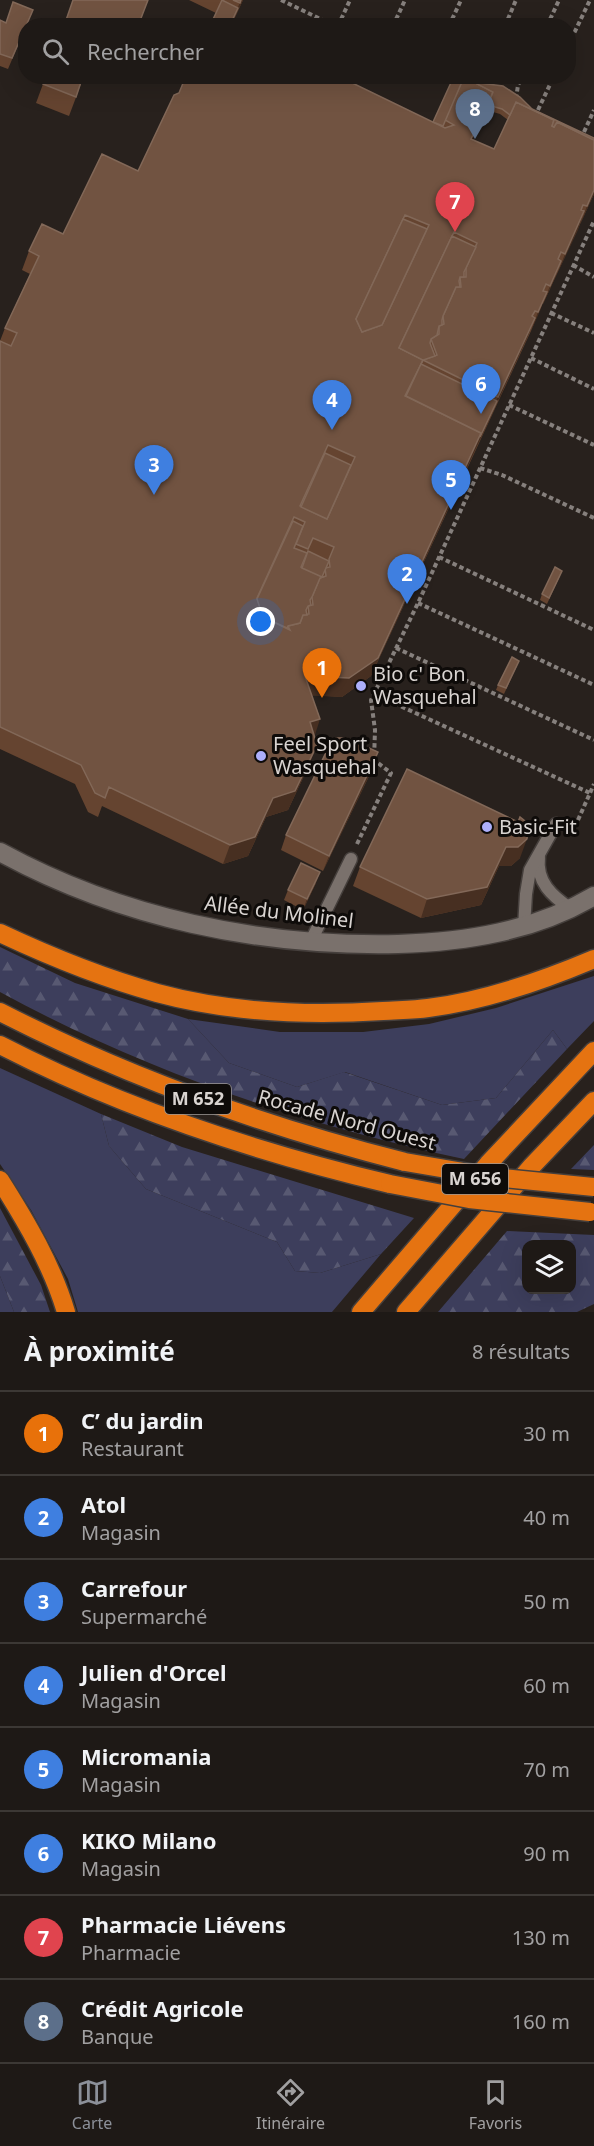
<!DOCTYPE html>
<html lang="fr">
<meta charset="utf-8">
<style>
body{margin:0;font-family:"Noto Sans",sans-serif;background:#2b2623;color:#f1f3f6}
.controls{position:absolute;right:18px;bottom:18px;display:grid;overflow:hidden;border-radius:12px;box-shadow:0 6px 24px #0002}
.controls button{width:54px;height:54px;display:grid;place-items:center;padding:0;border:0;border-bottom:2px solid #3c3835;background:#1e1916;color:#f1f3f6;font:30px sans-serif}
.you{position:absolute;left:261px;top:622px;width:21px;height:21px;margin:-15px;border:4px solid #fff;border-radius:50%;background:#1a73e8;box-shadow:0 0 0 9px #1a73e833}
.badge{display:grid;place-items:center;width:39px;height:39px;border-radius:50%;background:#8c9099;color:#fff;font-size:20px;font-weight:700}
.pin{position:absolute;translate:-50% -50px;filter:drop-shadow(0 2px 3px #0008)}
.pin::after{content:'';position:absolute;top:32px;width:21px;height:18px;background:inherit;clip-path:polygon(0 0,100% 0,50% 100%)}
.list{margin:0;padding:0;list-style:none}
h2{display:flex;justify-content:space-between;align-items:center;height:78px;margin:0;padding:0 24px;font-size:26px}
h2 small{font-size:20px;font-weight:400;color:#a1a0a1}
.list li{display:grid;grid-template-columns:39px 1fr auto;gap:18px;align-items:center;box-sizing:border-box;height:84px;padding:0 24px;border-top:2px solid #3c3835}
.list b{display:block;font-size:22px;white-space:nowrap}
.list p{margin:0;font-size:20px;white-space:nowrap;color:#a1a0a1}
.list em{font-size:20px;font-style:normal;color:#a1a0a1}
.icon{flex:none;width:33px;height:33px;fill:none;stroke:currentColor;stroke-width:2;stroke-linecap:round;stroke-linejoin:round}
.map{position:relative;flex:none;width:594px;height:1312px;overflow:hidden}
.search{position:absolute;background:#1e1916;box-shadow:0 6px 24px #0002;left:18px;right:18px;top:18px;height:66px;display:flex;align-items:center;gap:15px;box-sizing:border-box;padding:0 21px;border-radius:24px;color:#a1a0a1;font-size:22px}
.sheet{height:750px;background:#1e1916}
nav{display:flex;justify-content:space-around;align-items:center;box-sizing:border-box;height:84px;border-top:2px solid #3c3835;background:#1e1916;font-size:16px;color:#a1a0a1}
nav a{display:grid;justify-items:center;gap:3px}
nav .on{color:#8c9099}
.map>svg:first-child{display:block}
.grass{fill:#3d3e5c}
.forest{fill:url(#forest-firs);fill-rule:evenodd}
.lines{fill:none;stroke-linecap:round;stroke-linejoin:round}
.lane-casing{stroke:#453f3c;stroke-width:15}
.secondary-casing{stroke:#453f3c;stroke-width:21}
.highway-casing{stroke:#453f3c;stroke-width:21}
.path{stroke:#86807d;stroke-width:4;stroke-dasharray:4.5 3;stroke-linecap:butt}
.lane{stroke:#7a716c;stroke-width:12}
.secondary{stroke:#7a716c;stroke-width:18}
.highway{stroke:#e57311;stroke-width:18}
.highway-bridge-casing{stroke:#453f3c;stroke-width:21;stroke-linecap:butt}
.highway-bridge{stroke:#e57311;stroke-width:18}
.wall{fill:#654430;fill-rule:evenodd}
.shaded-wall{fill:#472f21}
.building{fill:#715341;stroke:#826858;stroke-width:1.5;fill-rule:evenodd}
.poi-dot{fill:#adaffb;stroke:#0e0b09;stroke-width:2}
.labels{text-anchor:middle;stroke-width:6;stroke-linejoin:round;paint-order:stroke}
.shield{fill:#0e0b09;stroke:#9c9895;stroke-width:1.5}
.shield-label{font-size:18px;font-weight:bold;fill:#d9d4d1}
.poi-label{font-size:20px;fill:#d9d4d1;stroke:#0e0b09;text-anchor:start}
.street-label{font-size:20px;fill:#d9d4d1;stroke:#0e0b09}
</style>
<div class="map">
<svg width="594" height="1312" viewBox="0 0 594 1312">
<defs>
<pattern id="forest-firs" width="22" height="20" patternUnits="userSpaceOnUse" patternTransform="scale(1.5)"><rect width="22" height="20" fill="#3d3e5c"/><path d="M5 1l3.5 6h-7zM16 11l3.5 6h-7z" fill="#585972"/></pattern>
</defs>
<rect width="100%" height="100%" fill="#28211d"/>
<g class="grass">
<path d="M594,976V1021L567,1049L553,1030L496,1098L442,1105L345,1072L297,1087L229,1063L188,1019L280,1032H363L429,1024L496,1008Z"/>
<path d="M0,1068L101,1114L109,1146L146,1189L277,1242L295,1271L320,1273L381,1254L332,1312H78L68,1279L31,1210L0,1164Z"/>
<path d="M0,1276L14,1312H0Z"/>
</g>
<g class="forest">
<path d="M0,947L75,983L188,1019L229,1063L297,1087L344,1072L442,1105L496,1098L553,1030L567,1049L464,1159C303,1125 145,1071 0,992Z"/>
<path d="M101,1114L182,1147L414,1218L381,1254L320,1273L295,1271L277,1242L146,1189L109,1146Z"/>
<path d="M594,1145V1170L571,1169Z"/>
<path d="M0,1208L41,1285L50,1312H14L0,1276Z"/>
<path d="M507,1231L594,1235V1304L577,1312H438ZM526,1244H572V1290H526Z"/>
</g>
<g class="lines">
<defs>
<g id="lane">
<path d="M539,857C536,882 552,896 571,909"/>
<path d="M524,927L526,894L530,870L556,824"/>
<path d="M310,943L351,859"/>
</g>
<path id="secondary" d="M0,852C121,918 260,947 398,944C466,942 535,931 594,896"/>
<g id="highway">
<path d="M0,933C51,957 103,978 157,993C231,1013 307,1016 383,1011C398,1010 414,1010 428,1008C485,1001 542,981 594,959"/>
<path d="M0,1012C131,1079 263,1126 405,1162"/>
<path d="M0,1045C124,1109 255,1152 390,1184"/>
<path d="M0,1180C26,1221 52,1265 66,1312"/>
<path d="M361,1312L488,1164L594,1051"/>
<path d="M406,1312L532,1166L594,1101"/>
</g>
</defs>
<use href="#lane" class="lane-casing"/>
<use href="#secondary" class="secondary-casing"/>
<use href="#highway" class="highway-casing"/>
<g class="path">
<path d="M281,0L335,26"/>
<path d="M338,26L350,0"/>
<path d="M393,26L405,0"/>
<path d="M449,26L461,0"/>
<path d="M505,26L516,0"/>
<path d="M547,26L559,0"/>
<path d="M568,46L590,0"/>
<path d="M443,76L455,83"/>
<path d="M477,86L481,76"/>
<path d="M516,99L518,85L523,76"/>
<path d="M538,110L554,76"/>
<path d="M584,132L594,110"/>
<path d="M573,265L594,277"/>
<path d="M551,313L594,333"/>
<path d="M531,358L594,389"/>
<path d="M509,405L594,445"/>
<path d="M480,468L502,475L594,518"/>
<path d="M439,557L594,630"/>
<path d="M418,603L594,685"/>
<path d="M396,648L594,740"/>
<path d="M374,694L590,793"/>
<path d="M578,820L594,784"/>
<path d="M357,844L391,773L374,760L375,730L371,700L418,603L594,221"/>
</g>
<use href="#lane" class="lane"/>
<use href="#secondary" class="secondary"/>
<use href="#highway" class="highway"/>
<defs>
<g id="highway-bridge">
<path d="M405,1162L493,1177L594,1187"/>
<path d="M390,1184L469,1199L590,1212"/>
</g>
</defs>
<use href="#highway-bridge" class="highway-bridge-casing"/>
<use href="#highway-bridge" class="highway-bridge"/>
</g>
<g class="wall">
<path d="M189,0H243L231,26L216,13Z"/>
<path d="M33,10L8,69L0,66V20L6,23Z"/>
<path d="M46,76H84L69,116L36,103Z"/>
<path d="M480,83L594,194L543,304H542L531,331L371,676L342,697L312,695L314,736L310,763L288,810L266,817L248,856L223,864L102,806L98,817L88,812L75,784L0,749V341L5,328L30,274L22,270L29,251L63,234L138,171L433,122ZM486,110L500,114L508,120L494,149L472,140Z"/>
<path d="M560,576L547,604L540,600L542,594Z"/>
<path d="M517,666L504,694L496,690L498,685Z"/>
<path d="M373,768L323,871L281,850L286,835Z"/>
<path d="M520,858L511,866H499L481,905L421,918L353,886L360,867Z"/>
<path d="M316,883L303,910L284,900L288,890Z"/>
</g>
<g class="shaded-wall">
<path d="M241,0H243L231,26H230Z"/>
<path d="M493,92L486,110L464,158L471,139Z"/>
<path d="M594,190V194L580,225L587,206Z"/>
<path d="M584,211L578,230L558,272L565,254Z"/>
<path d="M561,261L554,280L543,304L550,286Z"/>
<path d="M547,292L540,311L531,331L538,312Z"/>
<path d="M535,318L528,336L371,676L342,697L298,695L305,676L481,433Z"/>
<path d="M320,719L314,738L310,722Z"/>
<path d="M317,745L310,763L288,810L266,817L248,856L223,864L230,845L273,798Z"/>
<path d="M378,752L373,768L323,871L329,856Z"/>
<path d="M527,839L520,858L511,866H499L481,905L421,918L427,899L506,847Z"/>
<path d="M320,872L316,883L303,910L307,899Z"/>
</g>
<g class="building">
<path d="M73,0H148L138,26H64Z"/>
<path d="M222,0L238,8L230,25L210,26Z"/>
<path d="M233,0H241L240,3Z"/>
<path d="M13,2L33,10L12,58L0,54V20L6,23Z"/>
<path d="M46,76H83L76,97L43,84Z"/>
<path d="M186,76H338L445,128L454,125L445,120L464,77L493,92L471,139L494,149L516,102L554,120L552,126L554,127L557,122L594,140V190L587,206L583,205L581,210L584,211L565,254L561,252L558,259L561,261L550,286L546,284L543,291L547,292L538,312L535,311L532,316L535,318L498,397L423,360L437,355L431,339L439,334V326L444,324L443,316L456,287H461L460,277H466V268L477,243L454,232L399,348L423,360L405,396L481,433L378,658L349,678L305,676L320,719L310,722L317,745L295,791L273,798L255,837L230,845L109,787L105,798L95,793L81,765L0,727V341L11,346L17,333L5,328L39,256L29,251L42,224L63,234L102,154L138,171L174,95L179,93ZM405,215L429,225L382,325L362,332L356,319ZM328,445L355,457L327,519L300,506ZM294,517L305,522L296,544L308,549L313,538L334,547L329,559L330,567L325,568L326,576L320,578L312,597L313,605L308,606L309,614L303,615L300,623L288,626L290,630L263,617L257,598Z"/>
<path d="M454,76H465L480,83L503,86L520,97L532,109L594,138V140L557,122L554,127L552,126L554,120L516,102L510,115L502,109L488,105L493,92L464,77L443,126L433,122Z"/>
<path d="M403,219L427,229L382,325L362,332L356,319Z"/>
<path d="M452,236L476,247L466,268L464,272V277H460L459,281L460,287H456L443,316L442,320V325L439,326L437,335L431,339L430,343L435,356L423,360L421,364L423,360L399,348Z"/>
<path d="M421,364L497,401L480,437L481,433L406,396Z"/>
<path d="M325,453L351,465L327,519L301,507Z"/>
<path d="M293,521L303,526L294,548L307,553L301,567L323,577L320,578L312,597L310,600L311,605L308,606L306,610L307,615H303L300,623L288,626L287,628L263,617L257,599Z"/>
<path d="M308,551L329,561L322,577L302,568Z"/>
<path d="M555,567L562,571L549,598L542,594Z"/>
<path d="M512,657L519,661L506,688L498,685Z"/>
<path d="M333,738H347L378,752L329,856L286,835Z"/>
<path d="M407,769L518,822L520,817L525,821L528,827L527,839L518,847H506L487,887L427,899L360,867Z"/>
<path d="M301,863L320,872L307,899L288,890Z"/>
</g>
<g class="poi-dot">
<circle cx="361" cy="686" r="6"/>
<circle cx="261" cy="756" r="6"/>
<circle cx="487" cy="827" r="6"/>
</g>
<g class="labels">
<g class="shield">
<rect x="165" y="1084" width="66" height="30" rx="4.5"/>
<rect x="442" y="1164" width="66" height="30" rx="4.5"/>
</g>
<g class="shield-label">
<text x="198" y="1105">M 652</text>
<text x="475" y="1185">M 656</text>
</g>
<g class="poi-label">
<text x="373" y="681">Bio c' Bon<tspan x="373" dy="23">Wasquehal</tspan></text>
<text x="273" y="751">Feel Sport<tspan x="273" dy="23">Wasquehal</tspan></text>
<text x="499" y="834">Basic-Fit</text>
</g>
<g class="street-label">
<text transform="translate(279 912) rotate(7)" y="7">Allée du Molinel</text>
<text transform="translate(347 1120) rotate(15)" y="7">Rocade Nord Ouest</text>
</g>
</g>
</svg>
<div class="controls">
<button><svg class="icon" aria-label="layers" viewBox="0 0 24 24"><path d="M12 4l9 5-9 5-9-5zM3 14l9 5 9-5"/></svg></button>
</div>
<div class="you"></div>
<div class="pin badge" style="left:322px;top:698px;background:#e8710a">1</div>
<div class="pin badge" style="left:407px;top:604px;background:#3f7fe0">2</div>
<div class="pin badge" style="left:154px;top:495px;background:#3f7fe0">3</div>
<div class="pin badge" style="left:332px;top:430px;background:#3f7fe0">4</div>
<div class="pin badge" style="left:451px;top:510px;background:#3f7fe0">5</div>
<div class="pin badge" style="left:481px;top:414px;background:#3f7fe0">6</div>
<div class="pin badge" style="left:455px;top:232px;background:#e0444e">7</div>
<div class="pin badge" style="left:475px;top:139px;background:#5c6f8a">8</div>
<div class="search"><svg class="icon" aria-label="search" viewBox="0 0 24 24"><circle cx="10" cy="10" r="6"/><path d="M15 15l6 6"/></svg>Rechercher</div>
</div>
<section class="sheet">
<h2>À proximité<small>8 résultats</small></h2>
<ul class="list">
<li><span class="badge" style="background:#e8710a">1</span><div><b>C’ du jardin</b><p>Restaurant</p></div><em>30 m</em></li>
<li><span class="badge" style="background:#3f7fe0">2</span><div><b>Atol</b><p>Magasin</p></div><em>40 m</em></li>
<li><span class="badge" style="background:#3f7fe0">3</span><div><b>Carrefour</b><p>Supermarché</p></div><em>50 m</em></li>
<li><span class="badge" style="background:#3f7fe0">4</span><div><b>Julien d'Orcel</b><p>Magasin</p></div><em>60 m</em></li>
<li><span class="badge" style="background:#3f7fe0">5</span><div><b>Micromania</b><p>Magasin</p></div><em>70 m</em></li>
<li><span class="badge" style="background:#3f7fe0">6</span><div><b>KIKO Milano</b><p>Magasin</p></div><em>90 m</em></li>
<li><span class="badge" style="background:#e0444e">7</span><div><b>Pharmacie Liévens</b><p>Pharmacie</p></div><em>130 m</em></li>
<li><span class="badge" style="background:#5c6f8a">8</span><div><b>Crédit Agricole</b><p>Banque</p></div><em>160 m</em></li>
</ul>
</section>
<nav>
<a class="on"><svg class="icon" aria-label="map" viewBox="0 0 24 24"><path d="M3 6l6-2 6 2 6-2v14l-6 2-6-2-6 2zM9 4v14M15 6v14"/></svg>Carte</a>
<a><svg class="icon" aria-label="directions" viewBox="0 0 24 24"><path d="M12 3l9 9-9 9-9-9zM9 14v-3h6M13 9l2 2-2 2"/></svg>Itinéraire</a>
<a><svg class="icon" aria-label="saved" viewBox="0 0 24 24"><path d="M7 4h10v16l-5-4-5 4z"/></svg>Favoris</a>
</nav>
